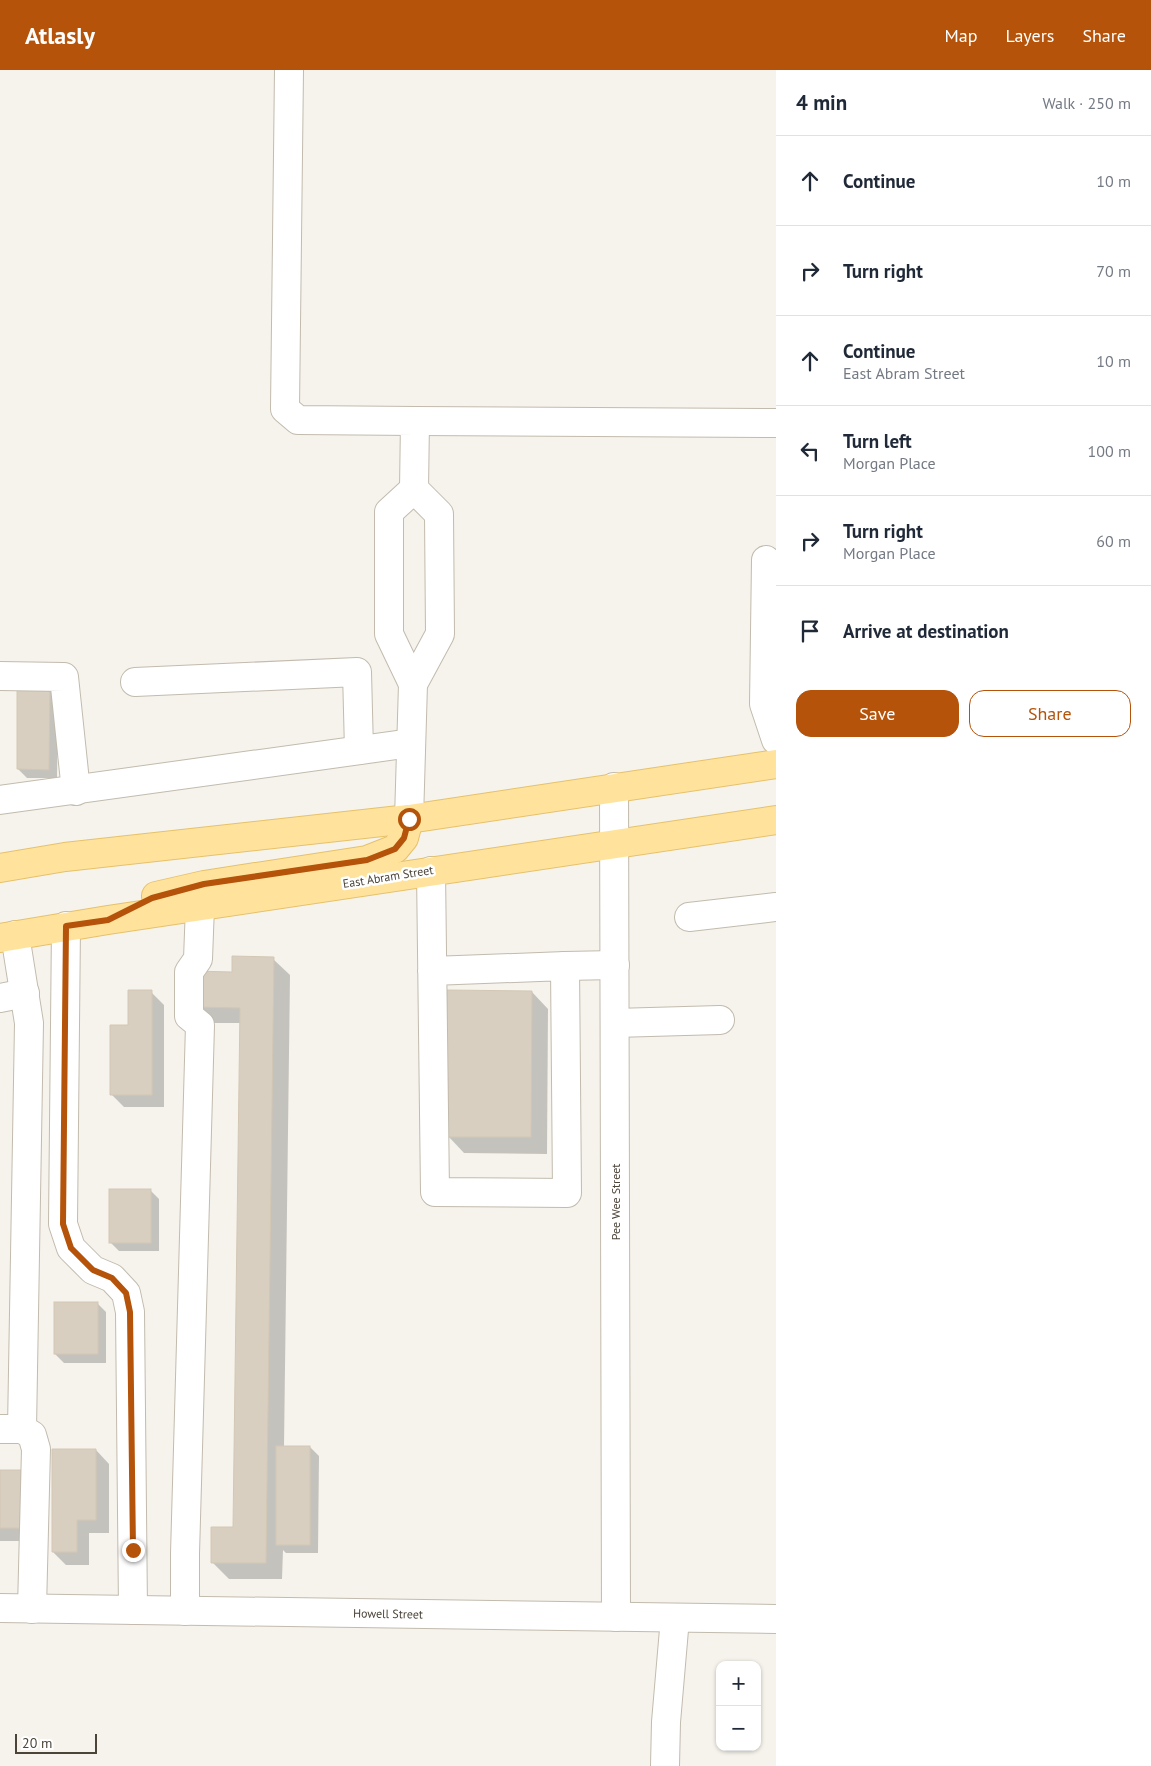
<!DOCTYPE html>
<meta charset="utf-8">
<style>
body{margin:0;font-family:"PT Sans",sans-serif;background:#f6f6f7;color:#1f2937}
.controls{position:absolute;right:15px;bottom:15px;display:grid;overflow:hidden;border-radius:10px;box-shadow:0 1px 4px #0004}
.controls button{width:45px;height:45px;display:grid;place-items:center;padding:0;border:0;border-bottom:1px solid #e0e1e3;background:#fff;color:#1f2937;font:25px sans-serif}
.scale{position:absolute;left:15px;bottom:12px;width:82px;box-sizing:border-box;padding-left:5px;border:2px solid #4b4439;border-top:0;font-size:14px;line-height:18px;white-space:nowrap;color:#4b4439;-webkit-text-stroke:4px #fff;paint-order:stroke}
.stop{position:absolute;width:15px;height:15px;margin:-11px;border:4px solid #b45309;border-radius:50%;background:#fff}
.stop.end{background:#b45309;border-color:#fff;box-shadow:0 1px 5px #0008}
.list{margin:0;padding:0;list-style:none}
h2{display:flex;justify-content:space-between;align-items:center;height:65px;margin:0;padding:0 20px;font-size:21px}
h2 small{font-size:16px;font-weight:400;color:#747a83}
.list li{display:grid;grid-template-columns:32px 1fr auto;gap:15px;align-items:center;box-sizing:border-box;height:90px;padding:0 20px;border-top:1px solid #e0e1e3}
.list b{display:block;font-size:19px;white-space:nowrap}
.list p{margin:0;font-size:16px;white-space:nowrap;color:#747a83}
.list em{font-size:16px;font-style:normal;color:#747a83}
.actions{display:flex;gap:10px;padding:15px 20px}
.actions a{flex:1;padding:11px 0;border:1px solid #b45309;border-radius:15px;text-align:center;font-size:18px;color:#b45309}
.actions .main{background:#b45309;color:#fff}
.icon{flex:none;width:28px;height:28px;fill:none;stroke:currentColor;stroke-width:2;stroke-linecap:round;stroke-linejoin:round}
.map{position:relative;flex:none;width:776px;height:1696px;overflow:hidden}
header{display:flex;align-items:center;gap:30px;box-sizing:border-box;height:70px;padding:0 25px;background:#b45309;color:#fff}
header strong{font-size:24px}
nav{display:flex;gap:28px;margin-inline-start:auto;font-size:18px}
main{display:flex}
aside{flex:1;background:#fff}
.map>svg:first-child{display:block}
.shadow{fill:#0003}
.building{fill:#d8cfc1;stroke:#d3c7b4}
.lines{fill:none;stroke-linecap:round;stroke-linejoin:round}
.minor-casing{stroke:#c2bbae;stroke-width:30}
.major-casing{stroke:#e6c16a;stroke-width:30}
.minor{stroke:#fff;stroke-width:28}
.major{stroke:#ffe39c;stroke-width:28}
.route{stroke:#b45309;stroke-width:6}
.labels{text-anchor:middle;stroke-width:5;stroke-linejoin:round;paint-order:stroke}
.street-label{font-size:12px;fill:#4b4439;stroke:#fff}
</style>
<header>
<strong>Atlasly</strong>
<nav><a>Map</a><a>Layers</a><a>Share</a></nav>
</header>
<main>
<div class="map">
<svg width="776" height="1696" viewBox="0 0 776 1696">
<rect width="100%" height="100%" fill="#f6f3ec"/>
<g class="shadow">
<path d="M49,615L58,624L57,708H27L18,699Z"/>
<path d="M273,889L290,905L284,1377H310L319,1386L318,1483H286L283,1480L282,1509H229L212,1492L235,1458L241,953H211L194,936L233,903Z"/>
<path d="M151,922L164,935V1037H124L111,1024L129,956Z"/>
<path d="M532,922L548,939L547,1084L464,1083L448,1066Z"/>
<path d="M150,1120L159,1129V1181H119L110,1172Z"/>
<path d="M97,1233L106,1242V1293H64L55,1284Z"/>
<path d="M96,1380L109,1394V1463H89V1495H66L53,1482Z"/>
<path d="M0,1402H21L34,1415V1471H0Z"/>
</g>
<g class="building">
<path d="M17,614H50L49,700L17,699Z"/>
<path d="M232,886L274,887L266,1493H211V1457H233L240,938L193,937V901L232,902Z"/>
<path d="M128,920H152V1025H110V955H128Z"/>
<path d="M447,920L532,921L531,1067H446Z"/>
<rect x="109" y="1119" width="42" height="54"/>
<rect x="54" y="1232" width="44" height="52"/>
<rect x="276" y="1376" width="34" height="99"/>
<path d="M52,1379H96V1450H77V1482H52Z"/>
<rect x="0" y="1400" width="21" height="58"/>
</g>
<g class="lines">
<defs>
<g id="minor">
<path d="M289,0L285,339L298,350L415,351L414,419L439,444L440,564L413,614L409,749"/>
<path d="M415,351L776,353"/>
<path d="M766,490L764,634L776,670"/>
<path d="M0,606L64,607L76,721"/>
<path d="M135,612L357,602L359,680"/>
<path d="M413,614L389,564V442L414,419"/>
<path d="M614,717L616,1547"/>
<path d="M0,730L411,673"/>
<path d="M431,801L435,1122L567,1123L565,896L432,901"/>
<path d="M689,847L776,837"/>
<path d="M66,856L63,1154L71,1178L93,1200L112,1208L126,1223L130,1242L133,1540"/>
<path d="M15,865L29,953L22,1359"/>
<path d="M565,896L615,895"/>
<path d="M0,928L25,923"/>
<path d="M615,953L720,950"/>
<path d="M0,1359H22L32,1365L36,1379L32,1539"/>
<path d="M0,1538L776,1549"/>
<path d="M185,1541V1484L200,955L189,946V902L198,889L200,836"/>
<path d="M665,1696L666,1652L675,1548"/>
</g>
<g id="major">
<path d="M0,798L65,787L409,749L776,694"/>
<path d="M156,826L204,815L367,790L395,779L404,768L409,749"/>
<path d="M0,868L108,850L776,750"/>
</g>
</defs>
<use href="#minor" class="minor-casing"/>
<use href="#major" class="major-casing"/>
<use href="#minor" class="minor"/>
<use href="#major" class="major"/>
</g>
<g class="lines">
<path class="route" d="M133,1480L130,1242L126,1223L112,1208L93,1200L71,1178L63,1154L66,856L108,850L152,828L204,814L367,790L395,779L404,768L409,749"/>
</g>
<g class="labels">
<g class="street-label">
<text transform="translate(388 807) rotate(-9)" y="4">East Abram Street</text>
<text transform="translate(616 1132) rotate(-90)" y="4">Pee Wee Street</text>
<text transform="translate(388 1544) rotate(1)" y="4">Howell Street</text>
</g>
</g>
</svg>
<div class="controls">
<button>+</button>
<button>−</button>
</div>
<div class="scale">20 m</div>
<div class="stop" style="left:409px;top:749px"></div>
<div class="stop end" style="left:133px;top:1480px"></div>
</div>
<aside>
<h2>4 min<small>Walk · 250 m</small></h2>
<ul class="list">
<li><svg class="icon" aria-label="ahead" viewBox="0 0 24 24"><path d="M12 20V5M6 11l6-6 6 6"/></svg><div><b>Continue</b></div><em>10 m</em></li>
<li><svg class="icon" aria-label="right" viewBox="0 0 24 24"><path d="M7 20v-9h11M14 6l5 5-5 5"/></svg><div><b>Turn right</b></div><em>70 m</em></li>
<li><svg class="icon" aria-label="ahead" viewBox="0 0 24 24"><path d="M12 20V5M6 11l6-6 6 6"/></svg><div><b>Continue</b><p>East Abram Street</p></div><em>10 m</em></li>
<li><svg class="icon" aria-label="left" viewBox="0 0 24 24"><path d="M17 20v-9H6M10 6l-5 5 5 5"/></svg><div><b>Turn left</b><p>Morgan Place</p></div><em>100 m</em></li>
<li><svg class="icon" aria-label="right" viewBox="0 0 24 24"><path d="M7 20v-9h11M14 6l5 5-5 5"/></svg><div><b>Turn right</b><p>Morgan Place</p></div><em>60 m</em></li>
<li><svg class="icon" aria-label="arrive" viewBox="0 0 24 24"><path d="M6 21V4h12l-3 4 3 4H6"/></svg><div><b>Arrive at destination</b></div></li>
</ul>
<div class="actions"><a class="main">Save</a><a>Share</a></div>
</aside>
</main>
